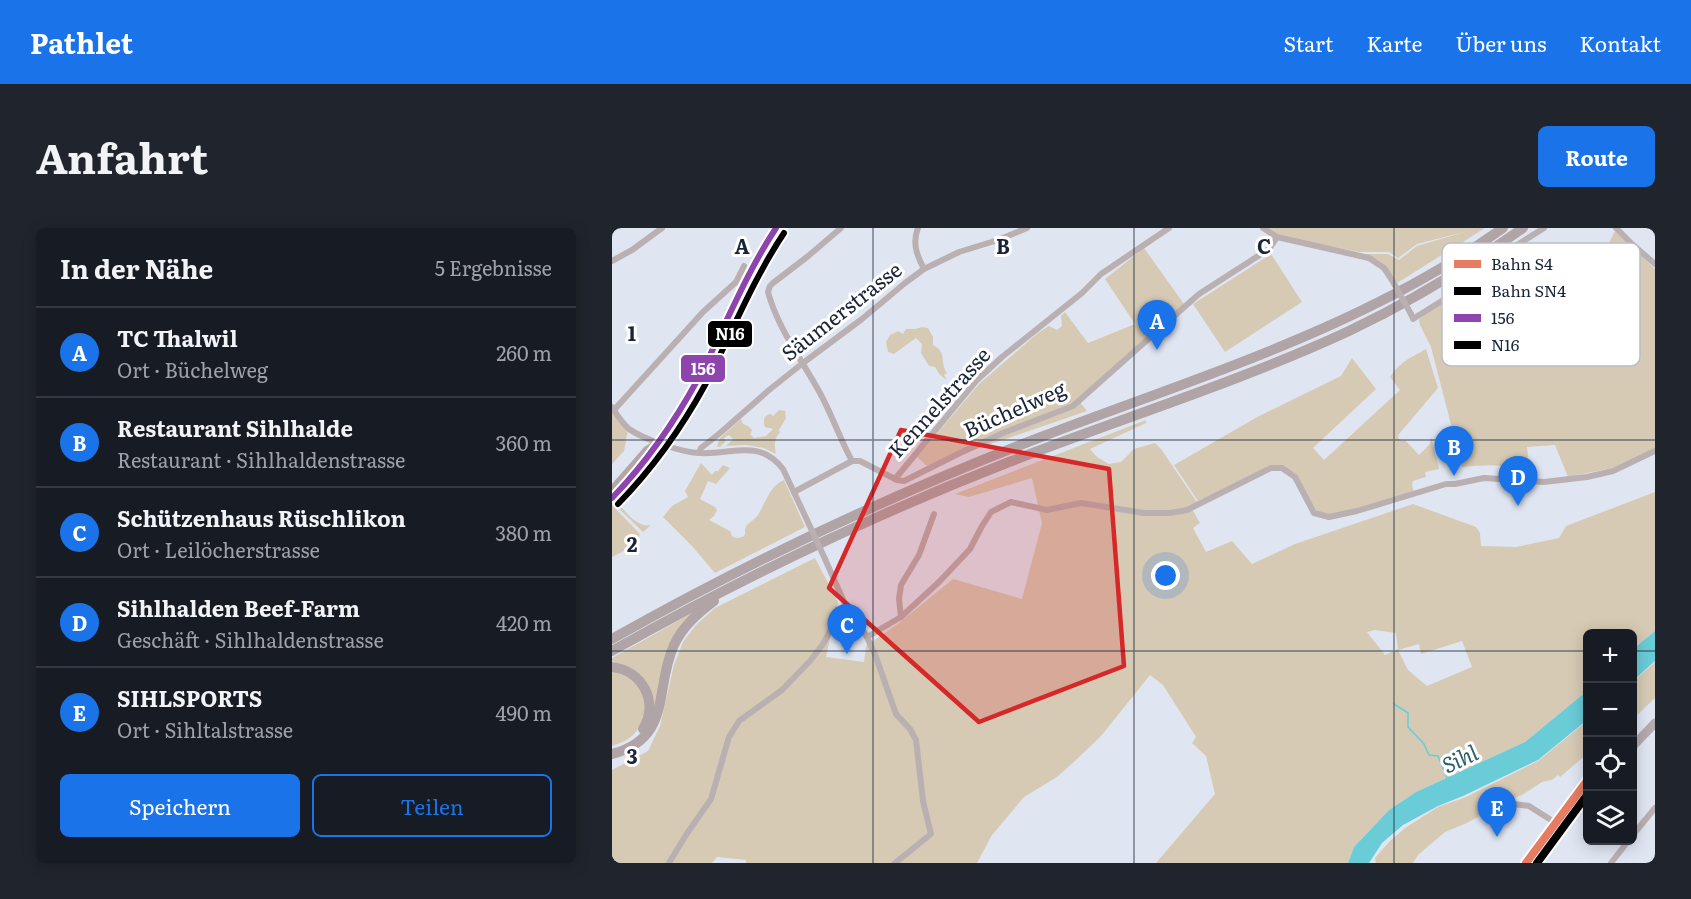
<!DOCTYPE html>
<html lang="de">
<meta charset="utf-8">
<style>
body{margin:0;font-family:Literata,serif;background:#20242c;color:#f1f3f6}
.controls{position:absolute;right:18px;bottom:18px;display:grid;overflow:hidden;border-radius:9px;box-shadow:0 3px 15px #0003}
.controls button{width:54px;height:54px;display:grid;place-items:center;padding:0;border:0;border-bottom:2px solid #363941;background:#171b24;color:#f1f3f6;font:30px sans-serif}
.you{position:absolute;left:554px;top:348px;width:21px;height:21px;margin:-15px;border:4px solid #fff;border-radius:50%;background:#1a73e8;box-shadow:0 0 0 9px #1a73e833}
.badge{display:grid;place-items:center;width:39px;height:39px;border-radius:50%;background:#1a73e8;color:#fff;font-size:20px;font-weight:700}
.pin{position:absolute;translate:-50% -50px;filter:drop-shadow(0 2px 3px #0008)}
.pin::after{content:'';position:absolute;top:32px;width:21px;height:18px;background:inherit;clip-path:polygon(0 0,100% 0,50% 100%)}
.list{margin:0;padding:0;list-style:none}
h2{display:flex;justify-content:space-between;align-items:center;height:78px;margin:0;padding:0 24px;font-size:26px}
h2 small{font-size:20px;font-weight:400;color:#9ea1a6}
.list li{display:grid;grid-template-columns:39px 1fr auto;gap:18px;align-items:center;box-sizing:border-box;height:90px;padding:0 24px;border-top:2px solid #363941}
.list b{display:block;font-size:22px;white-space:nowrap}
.list p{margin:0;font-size:20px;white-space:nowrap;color:#9ea1a6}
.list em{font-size:20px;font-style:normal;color:#9ea1a6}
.actions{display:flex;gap:12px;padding:18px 24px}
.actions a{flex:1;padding:14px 0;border:2px solid #1a73e8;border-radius:9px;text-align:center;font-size:21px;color:#1a73e8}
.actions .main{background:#1a73e8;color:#fff}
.icon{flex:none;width:33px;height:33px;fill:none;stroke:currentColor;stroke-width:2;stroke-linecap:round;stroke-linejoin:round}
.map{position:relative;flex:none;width:1043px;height:635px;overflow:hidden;border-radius:9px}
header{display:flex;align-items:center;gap:36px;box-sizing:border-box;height:84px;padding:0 30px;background:#1a73e8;color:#fff}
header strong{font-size:28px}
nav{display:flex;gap:33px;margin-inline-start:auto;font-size:21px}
.intro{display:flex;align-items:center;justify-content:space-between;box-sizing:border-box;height:144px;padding:0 36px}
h1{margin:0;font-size:42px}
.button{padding:15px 27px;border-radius:9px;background:#1a73e8;color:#fff;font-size:21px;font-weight:700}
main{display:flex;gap:36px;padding:0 36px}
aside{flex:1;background:#171b24;border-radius:9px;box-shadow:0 3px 15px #0003}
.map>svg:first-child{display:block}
.green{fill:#d6cab4;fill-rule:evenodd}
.water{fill:#6accd7}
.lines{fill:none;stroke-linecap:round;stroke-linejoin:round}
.stream{stroke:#6accd7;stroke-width:1.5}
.minor{stroke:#bbb0b1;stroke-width:6}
.secondary{stroke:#b4a6a6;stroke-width:8}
.primary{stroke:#b5aaac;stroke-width:9}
.motorway{stroke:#b0a4a6;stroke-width:10}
.minor-bridge{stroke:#bbb0b1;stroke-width:6}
.bus-1-casing{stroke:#fff;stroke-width:10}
.bus-2-casing{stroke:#fff;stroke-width:10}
.bus-1{stroke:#8e44ad;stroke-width:6}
.bus-2{stroke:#000;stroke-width:6}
.rail-1-casing{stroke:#fff;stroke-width:12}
.rail-2-casing{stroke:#fff;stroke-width:12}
.rail-1{stroke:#e67d63;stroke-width:8}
.rail-2{stroke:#000;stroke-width:8}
.marked{fill:#d62828;fill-opacity:0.2;stroke:#d62828;stroke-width:4.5;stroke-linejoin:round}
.grid{fill:none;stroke:#192439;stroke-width:1.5;stroke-opacity:0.55}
.labels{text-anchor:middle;stroke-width:6;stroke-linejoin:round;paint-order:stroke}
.street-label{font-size:21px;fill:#192439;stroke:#fff}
.water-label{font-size:22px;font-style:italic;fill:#2b6166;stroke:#fff}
.key{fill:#fff;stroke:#babdc4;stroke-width:1.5}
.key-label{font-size:16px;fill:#192439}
.grid-label{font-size:20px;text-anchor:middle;font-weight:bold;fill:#192439;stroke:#fff;stroke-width:6;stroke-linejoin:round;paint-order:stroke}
.line-badge{stroke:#fff;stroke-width:2}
.badge-label{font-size:16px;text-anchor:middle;font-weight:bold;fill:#fff}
</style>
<header>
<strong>Pathlet</strong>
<nav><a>Start</a><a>Karte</a><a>Über uns</a><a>Kontakt</a></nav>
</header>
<div class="intro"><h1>Anfahrt</h1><a class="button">Route</a></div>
<main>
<aside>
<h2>In der Nähe<small>5 Ergebnisse</small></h2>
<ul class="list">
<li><span class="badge">A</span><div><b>TC Thalwil</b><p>Ort · Büchelweg</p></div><em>260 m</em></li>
<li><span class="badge">B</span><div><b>Restaurant Sihlhalde</b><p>Restaurant · Sihlhaldenstrasse</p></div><em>360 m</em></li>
<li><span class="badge">C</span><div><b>Schützenhaus Rüschlikon</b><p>Ort · Leilöcherstrasse</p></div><em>380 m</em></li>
<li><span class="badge">D</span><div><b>Sihlhalden Beef-Farm</b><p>Geschäft · Sihlhaldenstrasse</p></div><em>420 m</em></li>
<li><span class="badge">E</span><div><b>SIHLSPORTS</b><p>Ort · Sihltalstrasse</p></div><em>490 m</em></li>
</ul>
<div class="actions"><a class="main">Speichern</a><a>Teilen</a></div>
</aside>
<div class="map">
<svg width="1043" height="635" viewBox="0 0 1043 635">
<rect width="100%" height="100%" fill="#dfe6f2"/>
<g class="green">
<path d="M654,0H873L785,55C777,42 768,31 753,26H776L787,32L805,18L856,3L805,16L786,30L777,24H747L667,8Z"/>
<path d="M1003,3L1043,41V221L1000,240L956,249L943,217L915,219L919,252L902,250L903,241C886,235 867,238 850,239L819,119L808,97L807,92L808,90L872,45L875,48L920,14L925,22L928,32L944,57L989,31Z"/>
<path d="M532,20L572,76L466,172L475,183L315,238L305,229L367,156L426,105L437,98L445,102L450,98L449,88L453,84L476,115L523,96L493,51Z"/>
<path d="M659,26L690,74L613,124L581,76Z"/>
<path d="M310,99L316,100L321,109V117C336,125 327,134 335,145L332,147L335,152L328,147L323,139L317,138L309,125L310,116L304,110L282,126L276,124L274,114L278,107L286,103L291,106L294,101H303Z"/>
<path d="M814,121L826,160L787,206L786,210L790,213L793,212L807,227L818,216L819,209L827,241L813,244L814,249L801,253L800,257L802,264C780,271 758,278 735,283C730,284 722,288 717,287C691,286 695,243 666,238L586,273L562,237L647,188L729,148L740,130L764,161L701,220L712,232L788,162L778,149C790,132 797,131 814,121Z"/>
<path d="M0,182L16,202L12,223L0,236Z"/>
<path d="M167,182L173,183L174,190L167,202L168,205C162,210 162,218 164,226L152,220L134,217L114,218L121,211L117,207L112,210L114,213L108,219L105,218L108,210L129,191L131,196L136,198L140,202L138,206L142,210L154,208L161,201L153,199C151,193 151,187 159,186L161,188Z"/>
<path d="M534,192V195L478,221L485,229L497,236L509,234L522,221L543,215L549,221L587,277L580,281L588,295L581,300L594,324L620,313L640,336L683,316L801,276L864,299L868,305L869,318L904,319L947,310L954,298L1043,264V403L1021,421L1020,406H975V463L913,514L804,564L777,582L742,619L736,635H544L603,566L594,528L580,515L584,509L551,457L538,447L489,508L464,532L445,549L412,569L380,607L365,635H134V632L105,629L100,635H0V542L36,523L48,498L62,437L71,414L84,397L103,380L203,330L226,374L214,429L252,434L254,418L287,395L341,351L410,371L430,295L420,250L357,269L343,266ZM763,402L784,405L786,421L773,427L755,404ZM850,413L860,439L815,458L796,442L786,422L807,416L809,426Z"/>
<path d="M41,235L44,240L8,278C16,286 26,300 39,297L31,304L2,276L3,274Z"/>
<path d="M89,235L100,247L103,243H106L111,237L118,240L104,256L96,253L88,271L103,279L105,282L102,288L97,292L118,303L120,308L124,310C138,309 130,305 135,297C138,294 143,291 146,287C154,275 157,258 172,252L193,299L103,345L80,318L51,289L60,278L76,269L73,263Z"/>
<path d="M0,277L28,306L22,318L0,329Z"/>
<path d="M87,381L65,406L44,484L41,474L12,438L0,433V430Z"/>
<path d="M1043,434V470L1021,491V454Z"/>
<path d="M0,443L24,452L35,476C27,501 27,509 0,518Z"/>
<path d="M975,493V526L948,549L946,547L940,552L930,554L910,567L894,573L855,595L833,604L806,627L801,635H764L763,630L778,613L793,600L826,579L854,569L926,533Z"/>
</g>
<g class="water">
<path d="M1043,403V433L1021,453V421Z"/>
<path d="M975,463V492L926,532L851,568L826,578L791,597L770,615L757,635H736L742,619L777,582L804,564L913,514Z"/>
</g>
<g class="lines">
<path class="stream" d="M782,476L796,485V499L812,516L817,527L826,528L835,550"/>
<g class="minor">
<path d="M229,0L195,29L161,55L158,58L156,64C166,101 190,132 208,165C220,187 228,211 240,233"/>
<path d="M306,0C300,15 305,28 312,41"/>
<path d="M651,0L665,9L757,30L772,40L780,52"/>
<path d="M1004,0L1020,16L1043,36"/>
<path d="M0,33L20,22L50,0"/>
<path d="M799,86L801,91L804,89L849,61L894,24L932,0"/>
<path d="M0,179C5,187 10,195 17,201C31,211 71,225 88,225C120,227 147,210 171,241L195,292"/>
<path d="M2,182L91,84L124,54L132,38"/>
<path d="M87,225L89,220L108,205L157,162L191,135L250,91L293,55L312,41L347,24L386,12L415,0"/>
<path d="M283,251L364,153L390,129L470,65L489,46L557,0"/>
<path d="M182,264L240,233H248L285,252L292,253L346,226L391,205L461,178L587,66L657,21L665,9"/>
<path d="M213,331L233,376L255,409L264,429L284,486L298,501L304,512L311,573L319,606L283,635"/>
<path d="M289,389L287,371L289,357L307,327L322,286"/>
<path d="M255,409L289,389L327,354L358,321L370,298L379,284L399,274L435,282L469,275L532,285H558L575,282L659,240H670L683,249L702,285L717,289L745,283L834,256H843L872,250L932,254L975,249L1001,243L1043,223"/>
<path d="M902,576L917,578L950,599"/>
<path d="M1020,608L1043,580"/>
<path d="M57,635L74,607L99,571L117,509L127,493L170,462L198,433L211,416L233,376"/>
<path d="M999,635L1017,612"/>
</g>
<g class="secondary">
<path d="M0,262L35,222L45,216"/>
<path d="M0,270C58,216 90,143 124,73C137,48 148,23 164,0"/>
</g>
<g class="primary">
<path d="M1020,519L1043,495"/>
<path d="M922,635L975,570"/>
</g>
<g class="motorway">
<path d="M0,411C138,333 281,266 429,209C588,148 751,100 891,0"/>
<path d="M0,423C128,351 261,287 397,234C510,190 627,154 737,103C798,74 856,39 911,0"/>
<path d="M0,439C31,443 47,474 31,501"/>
<path d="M0,526C61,510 42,460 62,417C71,398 86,385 102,373"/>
</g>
<g class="minor-bridge">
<path d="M780,52L799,86"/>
<path d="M195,292L213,331"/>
</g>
<defs>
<path id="bus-1" d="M0,270C35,234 62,195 86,151C112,101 133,47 164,0"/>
<path id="bus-2" d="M6,276C41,240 69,201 93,157C119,107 140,53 172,5"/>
</defs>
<use href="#bus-1" class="bus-1-casing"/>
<use href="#bus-2" class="bus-2-casing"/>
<use href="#bus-1" class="bus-1"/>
<use href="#bus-2" class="bus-2"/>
<defs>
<path id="rail-1" d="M914,635L975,553"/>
<path id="rail-2" d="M925,635L975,567"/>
</defs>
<use href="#rail-1" class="rail-1-casing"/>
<use href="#rail-2" class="rail-2-casing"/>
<use href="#rail-1" class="rail-1"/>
<use href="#rail-2" class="rail-2"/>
</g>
<path class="marked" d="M289,202L497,241L512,438L367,494L217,360Z"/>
<path class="grid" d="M261,0V635M522,0V635M782,0V635M0,212H1043M0,423H975M1020,423H1043"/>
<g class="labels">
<g class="street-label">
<text transform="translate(230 84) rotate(-38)" y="7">Säumerstrasse</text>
<text transform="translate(328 175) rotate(-48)" y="7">Kennelstrasse</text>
<text transform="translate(403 182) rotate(-24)" y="7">Büchelweg</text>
</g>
<g class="water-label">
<text transform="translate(848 531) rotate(-25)" y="8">Sihl</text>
</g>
</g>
<rect x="830" y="15" width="198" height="123" rx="9" class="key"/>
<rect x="842" y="32" width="27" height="8" fill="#e67d63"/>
<rect x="842" y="59" width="27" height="8" fill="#000"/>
<rect x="842" y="86" width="27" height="8" fill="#8e44ad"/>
<rect x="842" y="113" width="27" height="8" fill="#000"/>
<g class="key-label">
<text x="879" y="42">Bahn S4</text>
<text x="879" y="69">Bahn SN4</text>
<text x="879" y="96">156</text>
<text x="879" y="123">N16</text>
</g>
<g class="grid-label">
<text x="130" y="26">A</text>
<text x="391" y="26">B</text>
<text x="652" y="26">C</text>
<text x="20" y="113">1</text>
<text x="20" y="324">2</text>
<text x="20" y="536">3</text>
</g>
<g class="line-badge">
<rect x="95" y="92" width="46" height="28" rx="6" fill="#000"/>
<rect x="68" y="126" width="46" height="29" rx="6" fill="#8e44ad"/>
</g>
<g class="badge-label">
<text x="118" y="112">N16</text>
<text x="91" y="147">156</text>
</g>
</svg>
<div class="controls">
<button>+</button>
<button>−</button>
<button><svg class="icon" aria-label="locate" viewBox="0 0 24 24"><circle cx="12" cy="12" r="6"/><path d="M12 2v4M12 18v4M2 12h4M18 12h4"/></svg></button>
<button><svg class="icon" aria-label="layers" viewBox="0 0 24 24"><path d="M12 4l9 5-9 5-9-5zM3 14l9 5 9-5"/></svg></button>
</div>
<div class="you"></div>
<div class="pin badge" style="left:545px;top:122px">A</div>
<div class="pin badge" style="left:842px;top:248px">B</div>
<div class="pin badge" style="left:235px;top:426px">C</div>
<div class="pin badge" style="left:906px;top:278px">D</div>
<div class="pin badge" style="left:885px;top:609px">E</div>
</div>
</main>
